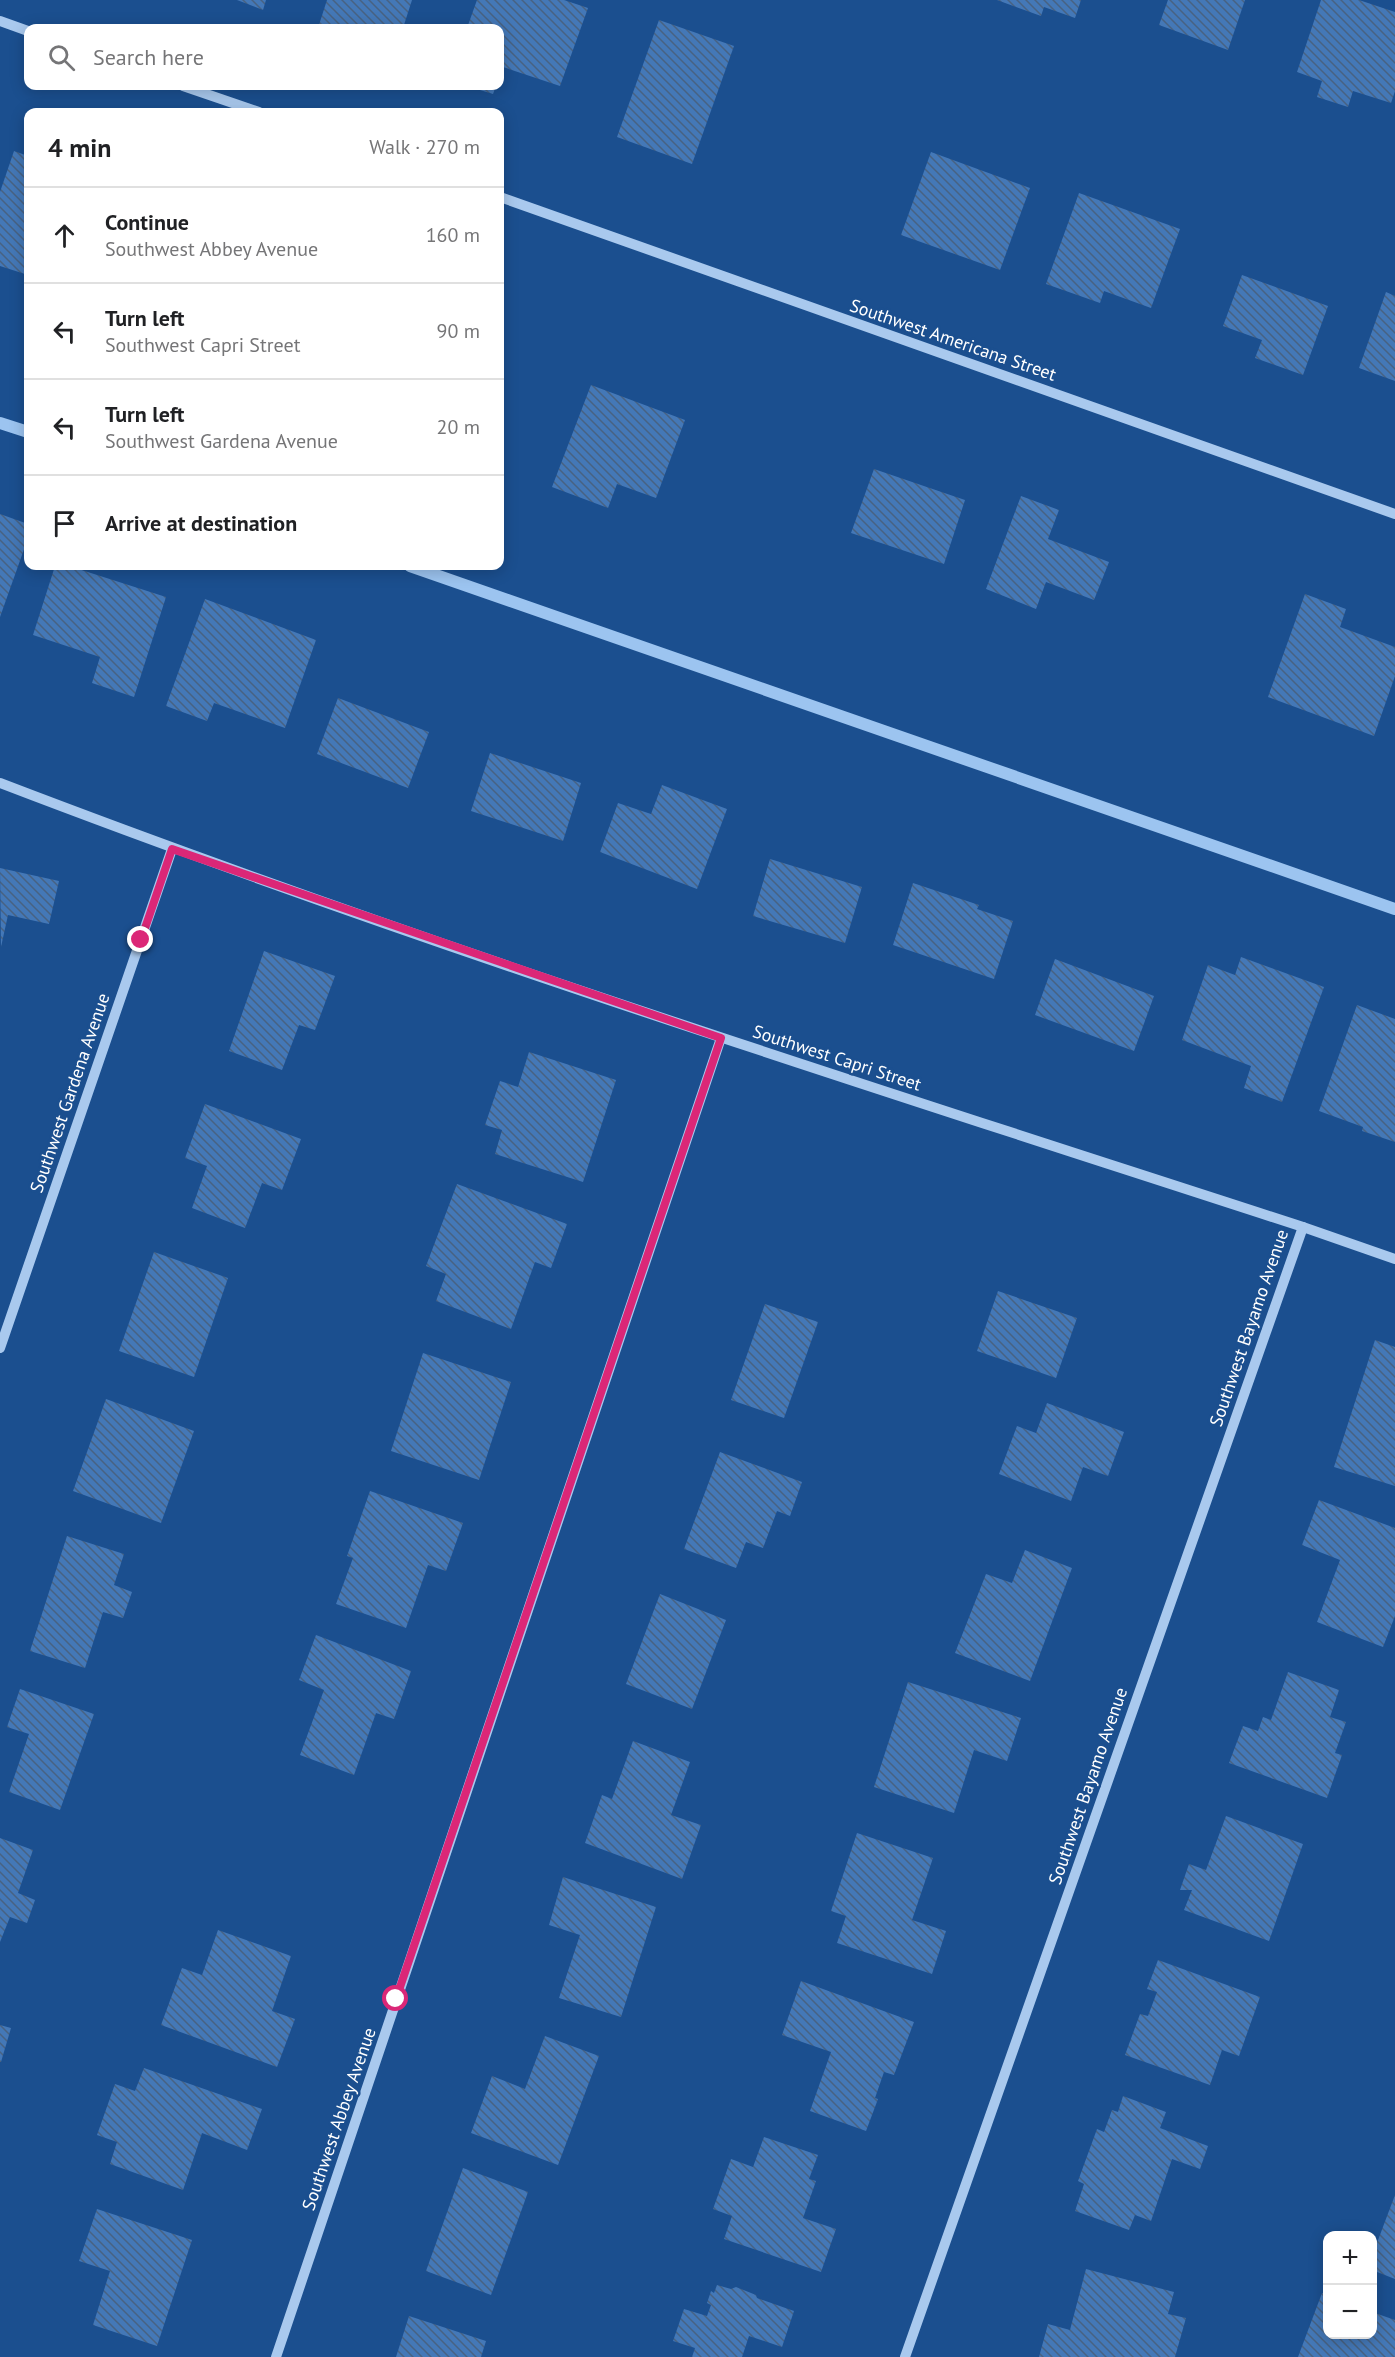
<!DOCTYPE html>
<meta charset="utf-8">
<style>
body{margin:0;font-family:"PT Sans",sans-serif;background:#f6f6f6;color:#202124}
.controls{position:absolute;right:18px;bottom:18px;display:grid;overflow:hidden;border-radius:12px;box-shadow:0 3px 15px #0003}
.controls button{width:54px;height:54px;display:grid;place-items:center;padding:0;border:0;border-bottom:2px solid #e0e0e0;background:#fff;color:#202124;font:30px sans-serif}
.stop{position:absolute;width:18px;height:18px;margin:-14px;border:4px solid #db2777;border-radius:50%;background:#fff}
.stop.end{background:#db2777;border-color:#fff;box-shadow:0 2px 6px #0008}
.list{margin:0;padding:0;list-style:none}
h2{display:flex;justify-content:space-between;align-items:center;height:78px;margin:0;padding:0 24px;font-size:26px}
h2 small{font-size:20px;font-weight:400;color:#757577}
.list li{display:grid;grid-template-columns:39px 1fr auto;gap:18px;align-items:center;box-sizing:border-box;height:96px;padding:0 24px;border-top:2px solid #e0e0e0}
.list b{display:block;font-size:22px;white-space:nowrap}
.list p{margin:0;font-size:20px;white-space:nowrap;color:#757577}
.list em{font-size:20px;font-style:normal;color:#757577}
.icon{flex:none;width:33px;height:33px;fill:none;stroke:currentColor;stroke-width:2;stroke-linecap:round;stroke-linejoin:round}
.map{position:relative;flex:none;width:1395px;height:2357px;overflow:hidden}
.search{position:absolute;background:#fff;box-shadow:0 3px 15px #0003;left:24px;top:24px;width:480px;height:66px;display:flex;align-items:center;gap:15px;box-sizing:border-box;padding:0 21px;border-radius:12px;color:#757577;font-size:22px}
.panel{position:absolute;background:#fff;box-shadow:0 3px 15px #0003;left:24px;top:108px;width:480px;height:462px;border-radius:12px}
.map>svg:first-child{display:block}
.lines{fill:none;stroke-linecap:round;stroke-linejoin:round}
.stream{stroke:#9cc4f0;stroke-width:12}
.building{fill:url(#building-back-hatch)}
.minor{stroke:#a9c9ee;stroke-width:10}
.route{stroke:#db2777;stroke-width:8}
.labels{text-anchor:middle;stroke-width:5;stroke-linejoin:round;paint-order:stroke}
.street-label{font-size:18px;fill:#fff;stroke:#1b4f8f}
</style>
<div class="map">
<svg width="1395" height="2357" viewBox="0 0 1395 2357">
<defs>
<pattern id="building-back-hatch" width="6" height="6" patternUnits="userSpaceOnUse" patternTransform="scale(1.5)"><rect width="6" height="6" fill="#4478b7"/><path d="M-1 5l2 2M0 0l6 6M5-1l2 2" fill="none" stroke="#486282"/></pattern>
</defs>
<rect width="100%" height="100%" fill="#1b4f8f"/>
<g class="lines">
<g class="stream">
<path d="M0,423L28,432"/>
<path d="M410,566L1395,909"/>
</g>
</g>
<g class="building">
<path d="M237,0H266L263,10Z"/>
<path d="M327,0H412L403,28H318Z"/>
<path d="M477,0H564L588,8L560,86L503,67L500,75V28H467Z"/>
<path d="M997,0H1081L1075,18L1044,7L1041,16Z"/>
<path d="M1168,0H1245L1228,50L1159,25Z"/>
<path d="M1321,0H1359L1395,12V91L1391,103L1353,91L1348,107L1317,97L1322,81L1297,72Z"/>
<path d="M659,20L734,46L692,164L617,137Z"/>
<path d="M467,86H496L493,94Z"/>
<path d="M14,151L28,156V275L0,266V192Z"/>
<path d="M931,152L1030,188L1000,270L901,235Z"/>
<path d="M1079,193L1180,229L1151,308L1104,291L1100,303L1046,284Z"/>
<path d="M1242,275L1328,306L1303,375L1255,358L1262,340L1223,326Z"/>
<path d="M1386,292L1395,296V381L1359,368Z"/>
<path d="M591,385L685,420L656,498L617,484L608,508L552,487Z"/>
<path d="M874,469L965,500L944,564L851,533Z"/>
<path d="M1021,496L1059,510L1048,539L1109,562L1094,600L1046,582L1036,609L986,589Z"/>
<path d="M0,514L28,524V538L0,617Z"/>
<path d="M55,566H69L166,597L134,697L92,683L100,657L33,635Z"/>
<path d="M1305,594L1346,609L1340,627L1395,647V676L1374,736L1268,697Z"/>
<path d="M205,599L316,640L285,728L214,703L207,721L166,706Z"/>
<path d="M338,698L429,732L408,788L317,754Z"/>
<path d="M490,753L581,783L563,841L471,811Z"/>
<path d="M662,785L727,809L697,889L600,852L618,803L651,814Z"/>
<path d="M770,859L862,887L845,943L753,916Z"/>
<path d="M0,868L59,881L49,924L8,915L1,947Z"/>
<path d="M913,883L979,905L977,909L1013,921L994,979L893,945Z"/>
<path d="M264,951L335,976L315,1030L299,1025L282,1070L229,1051Z"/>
<path d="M1241,957L1324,987L1282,1102L1244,1088L1251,1066L1182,1040L1208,965L1235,975Z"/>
<path d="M1055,959L1154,996L1134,1051L1035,1015Z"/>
<path d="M1357,1005L1395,1019V1142L1362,1131L1363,1127L1319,1111Z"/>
<path d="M529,1052L616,1080L583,1182L495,1154L502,1130L485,1125L500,1081L518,1087Z"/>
<path d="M205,1104L301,1139L282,1190L262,1183L245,1228L192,1208L207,1166L185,1158Z"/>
<path d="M457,1184L567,1224L551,1268L535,1262L511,1329L436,1301L446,1274L426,1266Z"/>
<path d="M154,1252L228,1278L194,1377L119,1351Z"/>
<path d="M998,1291L1077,1318L1056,1378L977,1351Z"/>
<path d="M765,1304L818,1322L784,1418L731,1400Z"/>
<path d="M1375,1340L1395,1347V1486L1334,1467Z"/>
<path d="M423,1353L511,1382L479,1480L391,1451Z"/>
<path d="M106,1399L194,1431L161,1523L73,1491Z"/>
<path d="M1047,1403L1124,1432L1108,1476L1083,1467L1071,1501L999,1474L1017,1426L1036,1433Z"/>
<path d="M720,1452L802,1482L790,1516L777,1511L763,1548L746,1542L736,1568L684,1549Z"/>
<path d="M370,1491L463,1523L446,1571L428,1565L406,1628L336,1604L353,1558L347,1556Z"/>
<path d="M1319,1500L1395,1528V1616L1383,1647L1317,1622L1340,1560L1302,1545Z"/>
<path d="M67,1536L124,1554L114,1585L132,1592L123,1618L103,1612L85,1668L30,1651Z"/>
<path d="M1025,1550L1072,1568L1030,1681L955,1653L986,1574L1012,1583Z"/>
<path d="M660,1594L726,1620L692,1709L626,1684Z"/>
<path d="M316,1635L411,1671L394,1719L376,1713L354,1775L300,1755L324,1690L299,1680Z"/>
<path d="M1288,1672L1339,1690L1330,1717L1346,1722L1335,1753L1342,1755L1327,1798L1229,1763L1243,1726L1258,1731L1263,1717L1271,1720Z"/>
<path d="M908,1682L1021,1718L1007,1761L974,1750L954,1813L874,1787Z"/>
<path d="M20,1689L94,1714L60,1810L9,1792L29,1734L7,1727Z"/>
<path d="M633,1741L690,1762L671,1815L701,1825L682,1879L585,1843L602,1795L612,1799Z"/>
<path d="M1226,1816L1303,1844L1269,1941L1184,1910L1192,1890H1180L1189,1864L1206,1870Z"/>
<path d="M857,1833L933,1858L912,1920L946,1931L932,1974L837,1943L846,1916L831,1911Z"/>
<path d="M0,1838L33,1850L18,1893L35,1900L27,1923L10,1917L0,1942Z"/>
<path d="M563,1877L656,1907L621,2017L559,1998L580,1935L549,1925Z"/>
<path d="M218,1930L291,1956L272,2011L295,2019L277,2067L161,2025L182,1968L202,1975Z"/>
<path d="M1158,1960L1260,1997L1239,2056L1222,2050L1210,2085L1125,2055L1140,2014L1148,2016L1157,1992L1147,1989Z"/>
<path d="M801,1981L914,2022L894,2075L884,2072L875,2098L878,2099L866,2131L810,2111L831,2052L782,2035Z"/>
<path d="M0,2025L11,2028L1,2062H0Z"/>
<path d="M545,2036L599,2056L558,2165L471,2133L492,2076L525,2089Z"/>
<path d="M144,2068L262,2109L247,2150L202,2133L183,2190L110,2164L117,2142L97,2135L115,2084L135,2091Z"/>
<path d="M1123,2096L1166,2112L1160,2128L1208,2146L1200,2169L1172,2159L1151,2221L1135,2215L1129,2230L1075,2211L1084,2184L1078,2181L1097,2129L1104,2132L1112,2110L1118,2112Z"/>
<path d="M764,2137L818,2155L809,2179L816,2181L803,2218L836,2229L821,2272L724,2239L732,2216L713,2209L731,2159L753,2167Z"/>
<path d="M463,2168L528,2192L491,2295L426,2271Z"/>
<path d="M1395,2195V2279L1372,2270V2256Z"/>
<path d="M97,2209L192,2240L157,2346L93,2325L110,2271L79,2261Z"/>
<path d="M1086,2269L1174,2292L1168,2314L1186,2318L1175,2357H1039L1048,2324L1070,2330Z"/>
<path d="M717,2285L731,2289L736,2287L756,2295L757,2298L794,2311L782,2347L749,2336L742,2357H692L695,2348L673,2341L684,2309L707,2316L711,2305L707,2303L711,2291L714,2293Z"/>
<path d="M1322,2293L1328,2295V2334H1372V2312L1395,2320V2357H1298Z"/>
<path d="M409,2316L486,2341L481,2357H396Z"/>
</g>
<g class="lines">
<g class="minor">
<path d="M0,21L28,31"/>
<path d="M183,86L259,112"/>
<path d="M500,197L1395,514"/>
<path d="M0,783C428,947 866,1085 1303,1227L1395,1259"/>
<path d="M0,1348L172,849"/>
<path d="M276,2357L721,1038"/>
<path d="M905,2357L1303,1227"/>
</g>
</g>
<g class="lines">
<path class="route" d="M141,940L172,849L721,1038L396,1999"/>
</g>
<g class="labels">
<g class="street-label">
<text transform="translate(953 340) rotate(19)" y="6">Southwest Americana Street</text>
<text transform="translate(837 1058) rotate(18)" y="6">Southwest Capri Street</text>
<text transform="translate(70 1093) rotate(-71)" y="6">Southwest Gardena Avenue</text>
<text transform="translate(1249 1328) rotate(-71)" y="6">Southwest Bayamo Avenue</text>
<text transform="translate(1088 1786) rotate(-71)" y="6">Southwest Bayamo Avenue</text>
<text transform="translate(339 2119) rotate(-71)" y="6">Southwest Abbey Avenue</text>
</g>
</g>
</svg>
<div class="controls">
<button>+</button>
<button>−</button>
</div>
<div class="stop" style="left:396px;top:1999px"></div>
<div class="stop end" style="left:141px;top:940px"></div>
<div class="search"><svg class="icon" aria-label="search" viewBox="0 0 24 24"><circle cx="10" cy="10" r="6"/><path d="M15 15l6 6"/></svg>Search here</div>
<section class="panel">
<h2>4 min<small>Walk · 270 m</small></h2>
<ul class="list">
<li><svg class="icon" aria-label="ahead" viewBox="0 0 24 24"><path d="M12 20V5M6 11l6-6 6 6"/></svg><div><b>Continue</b><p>Southwest Abbey Avenue</p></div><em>160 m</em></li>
<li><svg class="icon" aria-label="left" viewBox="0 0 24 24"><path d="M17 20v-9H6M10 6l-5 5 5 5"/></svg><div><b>Turn left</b><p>Southwest Capri Street</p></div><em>90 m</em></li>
<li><svg class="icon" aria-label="left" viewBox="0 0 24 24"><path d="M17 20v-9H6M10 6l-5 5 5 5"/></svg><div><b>Turn left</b><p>Southwest Gardena Avenue</p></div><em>20 m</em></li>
<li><svg class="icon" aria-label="arrive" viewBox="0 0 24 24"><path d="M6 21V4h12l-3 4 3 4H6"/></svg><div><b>Arrive at destination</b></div></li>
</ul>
</section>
</div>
